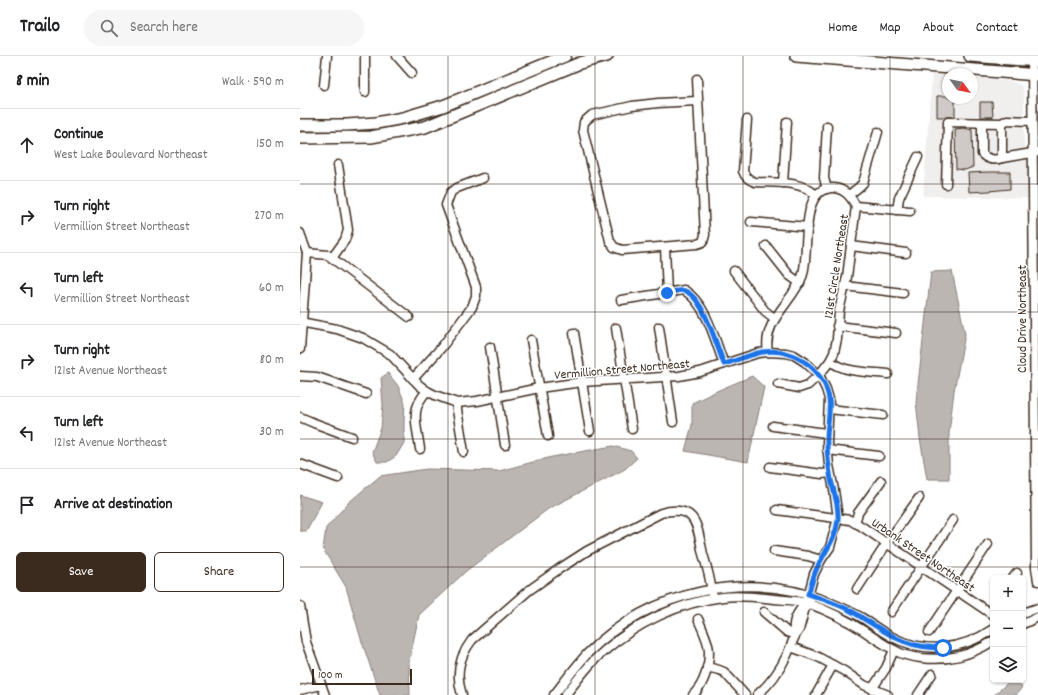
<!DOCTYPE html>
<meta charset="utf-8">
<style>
body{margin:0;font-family:Dekko,sans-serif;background:#f6f6f6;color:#202124}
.controls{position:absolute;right:12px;bottom:12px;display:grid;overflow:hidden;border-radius:6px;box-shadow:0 1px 3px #0004}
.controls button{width:36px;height:36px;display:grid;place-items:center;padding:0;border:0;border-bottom:1px solid #e0e0e0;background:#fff;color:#202124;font:20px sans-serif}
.compass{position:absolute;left:642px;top:12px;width:36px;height:36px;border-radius:50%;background:#fff;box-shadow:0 1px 3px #0004;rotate:123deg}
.scale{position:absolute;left:12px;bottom:10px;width:100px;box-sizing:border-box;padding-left:4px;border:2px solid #3b2a1e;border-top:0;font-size:11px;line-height:14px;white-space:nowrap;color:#3b2a1e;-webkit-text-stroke:3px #fff;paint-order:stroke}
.stop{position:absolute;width:12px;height:12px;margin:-9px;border:3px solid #1a73e8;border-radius:50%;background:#fff}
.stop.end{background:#1a73e8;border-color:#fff;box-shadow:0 1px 4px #0008}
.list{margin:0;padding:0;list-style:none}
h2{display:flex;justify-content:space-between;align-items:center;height:52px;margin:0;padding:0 16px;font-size:17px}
h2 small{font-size:13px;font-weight:400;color:#757577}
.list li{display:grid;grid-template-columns:26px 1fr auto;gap:12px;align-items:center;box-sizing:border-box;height:72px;padding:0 16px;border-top:1px solid #e0e0e0}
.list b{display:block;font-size:15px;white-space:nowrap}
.list p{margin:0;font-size:13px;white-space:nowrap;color:#757577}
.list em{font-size:13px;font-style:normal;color:#757577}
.actions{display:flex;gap:8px;padding:12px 16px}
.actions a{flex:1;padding:9px 0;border:1px solid #3b2a1e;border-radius:6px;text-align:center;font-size:14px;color:#3b2a1e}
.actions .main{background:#3b2a1e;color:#fff}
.icon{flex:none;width:22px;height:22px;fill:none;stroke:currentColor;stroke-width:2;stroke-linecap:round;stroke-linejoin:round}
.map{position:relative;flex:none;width:738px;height:639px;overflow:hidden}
header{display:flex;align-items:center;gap:24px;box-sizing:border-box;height:56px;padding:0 20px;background:#fff;border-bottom:1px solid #e0e0e0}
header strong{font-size:19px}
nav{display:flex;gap:22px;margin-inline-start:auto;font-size:14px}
.search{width:280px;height:36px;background:#f6f6f6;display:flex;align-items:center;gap:10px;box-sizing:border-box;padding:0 14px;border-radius:22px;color:#757577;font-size:15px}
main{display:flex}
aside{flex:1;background:#fff}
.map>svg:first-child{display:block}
.built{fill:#f1efee}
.water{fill:#bcb6b3;stroke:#887e77}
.building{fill:#cfcac7;stroke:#3b2a1e}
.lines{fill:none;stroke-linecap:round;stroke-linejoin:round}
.minor-casing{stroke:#3b2a1e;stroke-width:11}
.major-casing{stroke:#3b2a1e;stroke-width:14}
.minor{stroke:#fff;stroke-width:8}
.major{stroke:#fff;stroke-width:11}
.route{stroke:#1a73e8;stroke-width:5}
.grid{fill:none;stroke:#3b2a1e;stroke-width:1;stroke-opacity:0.55}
.labels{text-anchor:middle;stroke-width:3;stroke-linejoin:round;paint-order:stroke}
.street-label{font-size:13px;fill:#3b2a1e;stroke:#fff}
</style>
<header>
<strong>Trailo</strong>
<div class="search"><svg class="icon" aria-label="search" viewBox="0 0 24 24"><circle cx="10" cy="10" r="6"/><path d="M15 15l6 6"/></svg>Search here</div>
<nav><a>Home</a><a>Map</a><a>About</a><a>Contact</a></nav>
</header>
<main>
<aside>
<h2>8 min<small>Walk · 590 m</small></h2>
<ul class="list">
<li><svg class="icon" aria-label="ahead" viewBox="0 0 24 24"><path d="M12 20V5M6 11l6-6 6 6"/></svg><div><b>Continue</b><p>West Lake Boulevard Northeast</p></div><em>150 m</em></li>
<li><svg class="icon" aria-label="right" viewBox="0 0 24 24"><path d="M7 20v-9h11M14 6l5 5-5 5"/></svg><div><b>Turn right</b><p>Vermillion Street Northeast</p></div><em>270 m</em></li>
<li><svg class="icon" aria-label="left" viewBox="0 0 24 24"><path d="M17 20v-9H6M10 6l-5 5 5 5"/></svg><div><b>Turn left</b><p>Vermillion Street Northeast</p></div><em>60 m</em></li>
<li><svg class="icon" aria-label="right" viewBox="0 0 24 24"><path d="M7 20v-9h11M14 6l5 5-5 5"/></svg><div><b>Turn right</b><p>121st Avenue Northeast</p></div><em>80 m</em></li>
<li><svg class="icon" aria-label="left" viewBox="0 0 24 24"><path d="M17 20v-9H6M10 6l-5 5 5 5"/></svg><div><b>Turn left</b><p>121st Avenue Northeast</p></div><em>30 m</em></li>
<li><svg class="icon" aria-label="arrive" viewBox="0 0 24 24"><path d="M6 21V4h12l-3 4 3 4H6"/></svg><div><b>Arrive at destination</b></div></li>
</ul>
<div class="actions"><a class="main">Save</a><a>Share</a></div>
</aside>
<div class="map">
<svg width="738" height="639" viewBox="0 0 738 639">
<rect width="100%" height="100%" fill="#fff"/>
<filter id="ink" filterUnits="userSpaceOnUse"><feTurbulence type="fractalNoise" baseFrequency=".025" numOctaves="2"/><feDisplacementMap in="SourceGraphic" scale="8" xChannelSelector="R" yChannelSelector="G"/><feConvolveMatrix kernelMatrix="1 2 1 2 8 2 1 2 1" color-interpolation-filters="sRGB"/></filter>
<g filter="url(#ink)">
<path class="built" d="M632,18L648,19V42H672V21L710,25L721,29L724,37V86L728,106V142L623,140Z"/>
<g class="water">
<path d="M652,215L665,278L654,335L649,377V423H627L620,382L616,345L631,216Z"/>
<path d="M88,317L98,330L105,347L104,364V387L96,400L87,406H77L72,396L81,372L83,349L81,322Z"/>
<path d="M452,320L464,331L448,406L385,395L392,369V347L419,334Z"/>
<path d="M313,390L331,395L337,402L325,413L248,453L166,515L119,559L109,605L110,639H80L61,583L46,531L23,493L26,472L48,447L80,420L127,413L199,415L252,401Z"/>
<path d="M0,439L22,446L6,475H0Z"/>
<path d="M711,624H714L722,631L716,639H694Z"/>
</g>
<g class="building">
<path d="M637,40H648V42H655V61H637Z"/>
<path d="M680,46H692L693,61H680Z"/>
<path d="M664,72L672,74L673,111L665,114L656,113L655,73Z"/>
<path d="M688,116H710V133L689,135L669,136L668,117Z"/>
</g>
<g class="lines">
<defs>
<g id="minor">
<path d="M65,0V36"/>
<path d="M97,0L112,17"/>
<path d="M732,1L736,512L738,525"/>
<path d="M397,23L405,179L403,186L397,188L322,194L314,191L310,185L283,74L284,66L292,59L332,50L358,47L397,45"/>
<path d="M24,29L27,0"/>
<path d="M447,64L443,115C445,121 449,124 455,126C475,127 500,124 516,139"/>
<path d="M732,65L707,64L702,67V102L738,96"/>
<path d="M682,67V98C687,103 694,105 702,102"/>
<path d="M483,127L487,66"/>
<path d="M646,128L648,66L702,67"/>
<path d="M527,133L524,122L527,70"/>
<path d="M549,139L559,131L563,127L578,76"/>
<path d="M556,150L610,155"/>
<path d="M597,154L599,142L618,101"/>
<path d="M451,166L508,171"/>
<path d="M0,177L7,197L0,293"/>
<path d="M466,190L489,219L500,227"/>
<path d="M551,190L606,197"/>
<path d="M365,191L367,237"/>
<path d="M7,197L28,199L109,261"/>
<path d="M32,202L45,184L48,174L38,109"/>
<path d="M434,215L465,255L474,262"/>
<path d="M545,230L603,237"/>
<path d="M321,244L384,234C407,248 415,285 424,308"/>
<path d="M0,266L37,273L63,282L90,298L119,329L127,335L135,339L157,347L177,345L239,332L282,326L379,320L400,316L458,297L468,296L486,297L494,299L505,306L519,319L526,333L529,343L527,387L529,409L534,434L538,462L530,491L521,504L514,518L499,574C493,581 491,591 487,599C480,614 470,628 457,639"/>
<path d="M537,270L596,277"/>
<path d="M359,271L373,366"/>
<path d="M316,272L332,373"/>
<path d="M274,277L290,375"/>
<path d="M231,284L248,380"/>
<path d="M190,291L205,389"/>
<path d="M468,296C462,265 492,247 502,221C511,200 497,129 534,132C545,133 551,141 556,150L547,221L539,255L537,283L534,297L530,305L519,319L508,329L499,332L478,328"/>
<path d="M530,305C545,317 569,316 588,318"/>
<path d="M0,320L17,321L66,338"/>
<path d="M113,323L141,292L172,251L176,240V231L146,149L151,136L157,132L183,122"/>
<path d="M157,347V354L164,396"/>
<path d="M529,353L583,359"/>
<path d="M0,361L14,367L52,381"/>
<path d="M473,370L526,377"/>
<path d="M120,393C117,369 109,354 127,335"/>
<path d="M527,394L579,400"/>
<path d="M0,408L38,422"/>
<path d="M470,411L522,418L530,417"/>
<path d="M477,454L550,464L561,470L693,559"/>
<path d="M555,467L558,457L581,425"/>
<path d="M474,495L508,500L521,504"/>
<path d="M713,522L717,517"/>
<path d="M557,533L587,487L619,442"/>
<path d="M0,550L6,586L25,639"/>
<path d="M464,556L487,576L495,579"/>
<path d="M591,556L653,464"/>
<path d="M723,557L738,552"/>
<path d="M723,568L738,561"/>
<path d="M629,576L688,488"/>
<path d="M495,579C491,566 497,557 505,548"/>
<path d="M491,591L518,601L544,615L564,629L588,639"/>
<path d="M407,611L419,614L424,616L445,639"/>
<path d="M572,633L586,612L594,594"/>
<path d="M0,634L21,629"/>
<path d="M162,639C155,618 159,601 172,584L228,535L259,513L287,495L361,457C398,447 397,472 403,498C407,511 411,525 412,538"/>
<path d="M254,639C265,625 276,610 288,597C351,534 447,513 529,546C541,551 553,556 564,563C573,569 581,575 590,580C624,598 661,595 693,573"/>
<path d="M265,639C278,624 288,608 303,596C336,567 380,546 423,541C440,539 457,541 474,543C485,544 497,544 507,547C527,554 547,564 564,575C576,583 587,591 600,597C607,600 614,601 621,602C648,605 670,600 693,585"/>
<path d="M393,639C404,629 409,611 409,596C409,585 402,573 398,563"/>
<path d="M516,639L533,609"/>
<path d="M618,639L632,618"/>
</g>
<g id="major">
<path d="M496,0L738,19"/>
<path d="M670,0L738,5"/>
<path d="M0,69H47L76,67L103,62L143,50L265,0"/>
<path d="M0,82L71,81L125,71L280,7L307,0"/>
</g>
</defs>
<use href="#minor" class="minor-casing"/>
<use href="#major" class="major-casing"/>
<use href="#minor" class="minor"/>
<use href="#major" class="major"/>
</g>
</g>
<g class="lines" filter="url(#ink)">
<path class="route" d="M367,237C372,236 381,233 385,235C404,242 417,291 424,308C435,305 447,300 458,297C489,289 524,311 529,343C531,357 526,373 527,388C527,400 529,412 531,424C534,436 539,450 538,463C536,483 526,493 518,510C513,519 512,529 508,538C523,543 538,548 551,555C586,575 600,592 643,592"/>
</g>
<path class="grid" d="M148,0V639M295,0V639M443,0V639M590,0V639M0,128H738M0,256H738M0,383H738M0,511H738"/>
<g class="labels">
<g class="street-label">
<text transform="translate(535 210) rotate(-81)" y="5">121st Circle Northeast</text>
<text transform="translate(721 263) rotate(-90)" y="5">Cloud Drive Northeast</text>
<text transform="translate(322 312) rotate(-5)" y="5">Vermillion Street Northeast</text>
<text transform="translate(624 498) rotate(34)" y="5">Urbank Street Northeast</text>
</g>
</g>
</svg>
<div class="controls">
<button>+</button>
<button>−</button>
<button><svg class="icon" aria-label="layers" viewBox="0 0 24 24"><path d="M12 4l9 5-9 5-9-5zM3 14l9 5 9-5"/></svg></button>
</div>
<svg class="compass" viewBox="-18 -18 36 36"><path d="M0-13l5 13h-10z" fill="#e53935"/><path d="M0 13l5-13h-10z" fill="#757577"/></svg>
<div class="scale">100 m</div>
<div class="stop" style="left:643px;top:592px"></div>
<div class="stop end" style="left:367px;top:237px"></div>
</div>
</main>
